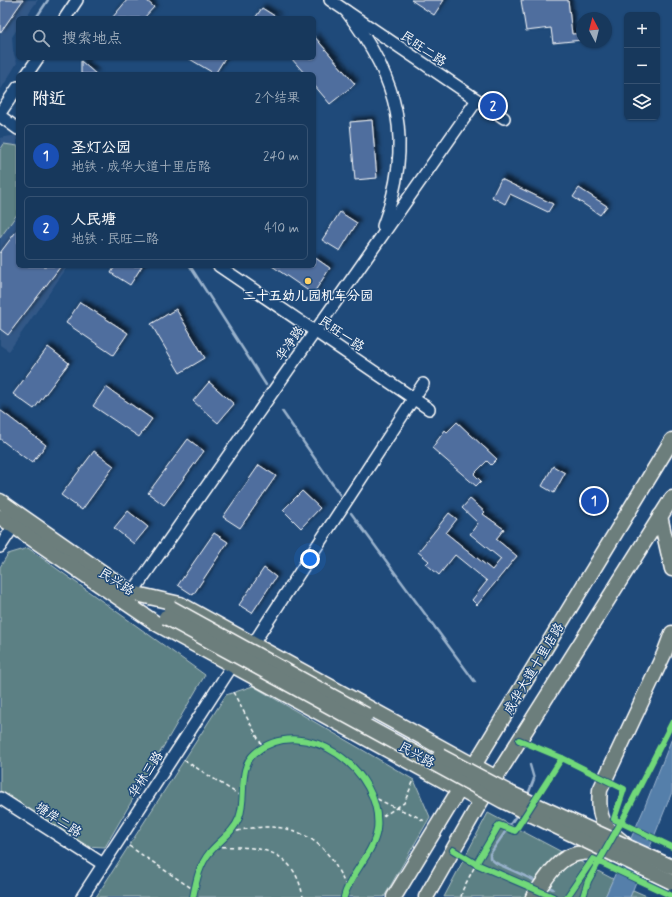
<!DOCTYPE html>
<html lang="zh">
<meta charset="utf-8">
<style>
body{margin:0;font-family:Mynerve,"LXGW WenKai TC",sans-serif;background:#244365;color:#f1f3f6}
.controls{position:absolute;right:12px;top:12px;display:grid;overflow:hidden;border-radius:6px;box-shadow:0 1px 3px #0004}
.controls button{width:36px;height:36px;display:grid;place-items:center;padding:0;border:0;border-bottom:1px solid #365272;background:#17385c;color:#f1f3f6;font:20px sans-serif}
.compass{position:absolute;left:576px;top:12px;width:36px;height:36px;border-radius:50%;background:#17385c;box-shadow:0 1px 3px #0004;rotate:353deg}
.you{position:absolute;left:310px;top:559px;width:14px;height:14px;margin:-10px;border:3px solid #fff;border-radius:50%;background:#1a73e8;box-shadow:0 0 0 6px #1a73e833}
.badge{display:grid;place-items:center;width:26px;height:26px;border-radius:50%;background:#8bbbb9;color:#fff;font-size:13px;font-weight:700}
.pin{position:absolute;translate:-50% -50%;border:2px solid #fff;box-shadow:0 1px 4px #0006}
.list{margin:0;padding:0;list-style:none}
h2{display:flex;justify-content:space-between;align-items:center;height:52px;margin:0;padding:0 16px;font-size:17px}
h2 small{font-size:13px;font-weight:400;color:#9eacbb}
.list li{display:grid;grid-template-columns:26px 1fr auto;gap:12px;align-items:center;box-sizing:border-box;height:64px;margin:0 8px 8px;padding:0 8px;border:1px solid #365272;border-radius:6px}
.list b{display:block;font-size:15px;white-space:nowrap}
.list p{margin:0;font-size:13px;white-space:nowrap;color:#9eacbb}
.list em{font-size:13px;font-style:normal;color:#9eacbb}
.icon{flex:none;width:22px;height:22px;fill:none;stroke:currentColor;stroke-width:2;stroke-linecap:round;stroke-linejoin:round}
.map{position:relative;flex:none;width:672px;height:897px;overflow:hidden}
.search{position:absolute;background:#17385c;box-shadow:0 1px 3px #0004;left:16px;top:16px;width:300px;height:44px;display:flex;align-items:center;gap:10px;box-sizing:border-box;padding:0 14px;border-radius:6px;color:#9eacbb;font-size:15px}
.panel{position:absolute;background:#17385c;box-shadow:0 1px 3px #0004;left:16px;top:72px;width:300px;height:196px;border-radius:6px}
.map>svg:first-child{display:block}
.built{fill:#325887}
.green{fill:#5c8084;stroke:#aec0c2}
.water{fill:#557faa;stroke:#99b2cc}
.lines{fill:none;stroke-linecap:round;stroke-linejoin:round}
.stream{stroke:#99b2cc;stroke-width:2.5}
.building{fill:#506e9e;stroke:#fff;filter:url(#shadow)}
.minor-casing{stroke:#fff;stroke-width:14}
.major-casing{stroke:#fff;stroke-width:17}
.path{stroke:#fff;stroke-width:1.5;stroke-dasharray:4 3;stroke-linecap:butt}
.minor{stroke:#1f4a7a;stroke-width:11}
.major{stroke:#6c7e7c;stroke-width:14}
.major-bridge-casing{stroke:#fff;stroke-width:17;stroke-linecap:butt}
.major-bridge{stroke:#6c7e7c;stroke-width:14}
.cycleway-casing{stroke:#1f4a7a;stroke-width:8}
.cycleway{stroke:#71d979;stroke-width:6}
.poi-dot{fill:#ffd166;stroke:#1f4a7a;stroke-width:1.5}
.labels{text-anchor:middle;stroke-width:3;stroke-linejoin:round;paint-order:stroke}
.street-label{font-size:13px;fill:#fff;stroke:#1f4a7a}
.poi-label{font-size:13px;font-weight:bold;fill:#fff;stroke:#1f4a7a}
</style>
<div class="map">
<svg width="672" height="897" viewBox="0 0 672 897">
<defs>
<filter id="shadow"><feDropShadow dx="3.5" dy="-3.5" stdDeviation="2" flood-color="#0009"/></filter>
</defs>
<rect width="100%" height="100%" fill="#1f4a7a"/>
<filter id="ink" filterUnits="userSpaceOnUse"><feTurbulence type="fractalNoise" baseFrequency=".025" numOctaves="2"/><feDisplacementMap in="SourceGraphic" scale="8" xChannelSelector="R" yChannelSelector="G"/><feConvolveMatrix kernelMatrix="1 2 1 2 8 2 1 2 1" color-interpolation-filters="sRGB"/></filter>
<g filter="url(#ink)">
<g class="built">
<path d="M0,0H38L25,18H18V28L12,37L13,51L17,63L0,91Z"/>
<path d="M17,135L18,266H68L9,351L0,345V138Z"/>
</g>
<g class="green">
<path d="M4,144L18,146V213L0,238V150Z"/>
<path d="M28,548L205,675L105,847L84,846L0,791V567L8,554Z"/>
<path d="M253,686L414,780L430,817L384,897H96L226,695Z"/>
<path d="M488,813L613,879L605,897H444Z"/>
<path d="M633,890L649,897H630Z"/>
</g>
<path class="water" d="M672,738V792L630,897H605L643,811Z"/>
<g class="lines">
<g class="stream">
<path d="M36,18L48,0"/>
<path d="M190,266L266,385"/>
<path d="M282,411L340,495"/>
<path d="M351,513L475,682"/>
<path d="M527,797L534,779L530,765"/>
<path d="M518,813L490,854V858L496,863L538,882"/>
<path d="M546,886L553,889"/>
</g>
</g>
<g class="building">
<path d="M0,0H23L0,33Z"/>
<path d="M127,0H146L154,7L144,18H112Z"/>
<path d="M411,0H444L434,15Z"/>
<path d="M521,0H568L572,34L582,33V40L553,43L551,28L526,31Z"/>
<path d="M262,8L278,18H255Z"/>
<path d="M314,36L355,84L330,104L314,85V74H305L291,58H314Z"/>
<path d="M188,58H225L215,74Z"/>
<path d="M81,61L96,74H81Z"/>
<path d="M372,120L377,178L355,180L350,122Z"/>
<path d="M501,179L553,204L548,212L510,194L505,204L492,197Z"/>
<path d="M579,188L607,206L600,215L573,197Z"/>
<path d="M340,212L357,223L340,251L322,240Z"/>
<path d="M18,229V266H61L8,335L0,329V253Z"/>
<path d="M314,257L330,268L313,294L272,266H314Z"/>
<path d="M115,266H142L130,285L111,273Z"/>
<path d="M80,302L128,333L113,355L66,323Z"/>
<path d="M176,309L205,358L180,373L151,324Z"/>
<path d="M48,347L69,363L34,409L13,394Z"/>
<path d="M209,382L234,404L218,423L193,401Z"/>
<path d="M106,387L152,419L139,437L93,406Z"/>
<path d="M0,410L46,445L32,463L0,439Z"/>
<path d="M457,422L497,459L491,465L487,461L474,474L481,481L476,486L432,448L445,430L447,432Z"/>
<path d="M188,439L204,451L164,505L148,493Z"/>
<path d="M94,451L114,466L82,510L61,495Z"/>
<path d="M259,465L276,476L240,528L223,517Z"/>
<path d="M553,466L565,473L554,493L542,486Z"/>
<path d="M302,491L320,508L301,528L283,510Z"/>
<path d="M470,499L485,512L483,514L504,529L496,539L517,556L477,605L472,600L487,581L455,555L439,575L426,564L429,561L418,552L449,513L457,519L446,533L492,570L501,559L470,534L478,523L462,508Z"/>
<path d="M128,511L148,527L134,544L114,528Z"/>
<path d="M214,533L228,542L193,595L178,585Z"/>
<path d="M264,568L276,577L252,613L239,605Z"/>
</g>
<g class="lines">
<defs>
<g id="minor">
<path d="M330,0L504,118"/>
<path d="M346,11C400,80 414,143 383,226"/>
<path d="M65,18L77,0"/>
<path d="M27,74L38,58"/>
<path d="M0,113L18,87"/>
<path d="M0,116L18,129"/>
<path d="M219,266L429,409"/>
<path d="M0,547L13,527"/>
<path d="M127,598L132,593L477,100"/>
<path d="M253,644L423,384"/>
<path d="M0,798L103,864"/>
<path d="M82,897L232,666"/>
</g>
<g id="major">
<path d="M0,501L132,593L180,604L491,775"/>
<path d="M660,516L672,569"/>
<path d="M0,517L157,624L481,801"/>
<path d="M624,843C603,827 597,817 600,790L664,654L672,633"/>
<path d="M394,897L672,440"/>
<path d="M426,897L481,801L672,498"/>
<path d="M533,897C556,864 565,845 610,855"/>
</g>
</defs>
<use href="#minor" class="minor-casing"/>
<use href="#major" class="major-casing"/>
<g class="path">
<path d="M233,692L263,747"/>
<path d="M184,760L244,798"/>
<path d="M371,796L396,808L404,803L414,780"/>
<path d="M377,820L396,808L414,815L426,822"/>
<path d="M230,833C267,822 305,824 330,857C337,866 341,877 347,887"/>
<path d="M129,846L194,890"/>
<path d="M215,847C258,846 294,847 303,897"/>
<path d="M461,897L463,889L476,864"/>
</g>
<use href="#minor" class="minor"/>
<use href="#major" class="major"/>
<defs>
<g id="major-bridge">
<path d="M171,608L366,715"/>
<path d="M166,617L503,801L672,882"/>
<path d="M440,756L510,793L672,867"/>
</g>
</defs>
<use href="#major-bridge" class="major-bridge-casing"/>
<use href="#major-bridge" class="major-bridge"/>
<defs>
<g id="cycleway">
<path d="M519,740L562,758L624,789L614,819L672,847"/>
<path d="M453,850L476,864L553,897"/>
<path d="M476,864L499,825L515,831L562,758"/>
<path d="M193,897C196,882 199,865 210,852C220,840 233,833 239,818C247,798 237,768 255,753C305,712 384,771 377,830C373,855 350,873 344,897"/>
<path d="M567,897L593,859L672,896"/>
<path d="M583,897L588,881L623,819L672,723"/>
</g>
</defs>
<use href="#cycleway" class="cycleway-casing"/>
<use href="#cycleway" class="cycleway"/>
</g>
</g>
<circle class="poi-dot" cx="308" cy="281" r="4"/>
<g class="labels">
<g class="street-label">
<text transform="translate(424 48) rotate(34)" y="5">民旺二路</text>
<text transform="translate(342 333) rotate(34)" y="5">民旺一路</text>
<text transform="translate(289 343) rotate(-55)" y="5">华净路</text>
<text transform="translate(117 581) rotate(32)" y="5">民兴路</text>
<text transform="translate(533 668) rotate(-59)" y="5">成华大道十里店路</text>
<text transform="translate(417 754) rotate(29)" y="5">民兴路</text>
<text transform="translate(145 774) rotate(-57)" y="5">华林三路</text>
<text transform="translate(59 819) rotate(33)" y="5">塘岸二路</text>
</g>
<g class="poi-label">
<text x="308" y="300">二十五幼儿园机车分园</text>
</g>
</g>
</svg>
<div class="controls">
<button>+</button>
<button>−</button>
<button><svg class="icon" aria-label="layers" viewBox="0 0 24 24"><path d="M12 4l9 5-9 5-9-5zM3 14l9 5 9-5"/></svg></button>
</div>
<svg class="compass" viewBox="-18 -18 36 36"><path d="M0-13l5 13h-10z" fill="#e53935"/><path d="M0 13l5-13h-10z" fill="#9eacbb"/></svg>
<div class="you"></div>
<div class="pin badge" style="left:594px;top:501px;background:#1a4fb4">1</div>
<div class="pin badge" style="left:493px;top:106px;background:#1a4fb4">2</div>
<div class="search"><svg class="icon" aria-label="search" viewBox="0 0 24 24"><circle cx="10" cy="10" r="6"/><path d="M15 15l6 6"/></svg>搜索地点</div>
<section class="panel">
<h2>附近<small>2个结果</small></h2>
<ul class="list">
<li><span class="badge" style="background:#1a4fb4">1</span><div><b>圣灯公园</b><p>地铁 · 成华大道十里店路</p></div><em>240 m</em></li>
<li><span class="badge" style="background:#1a4fb4">2</span><div><b>人民塘</b><p>地铁 · 民旺二路</p></div><em>410 m</em></li>
</ul>
</section>
</div>
